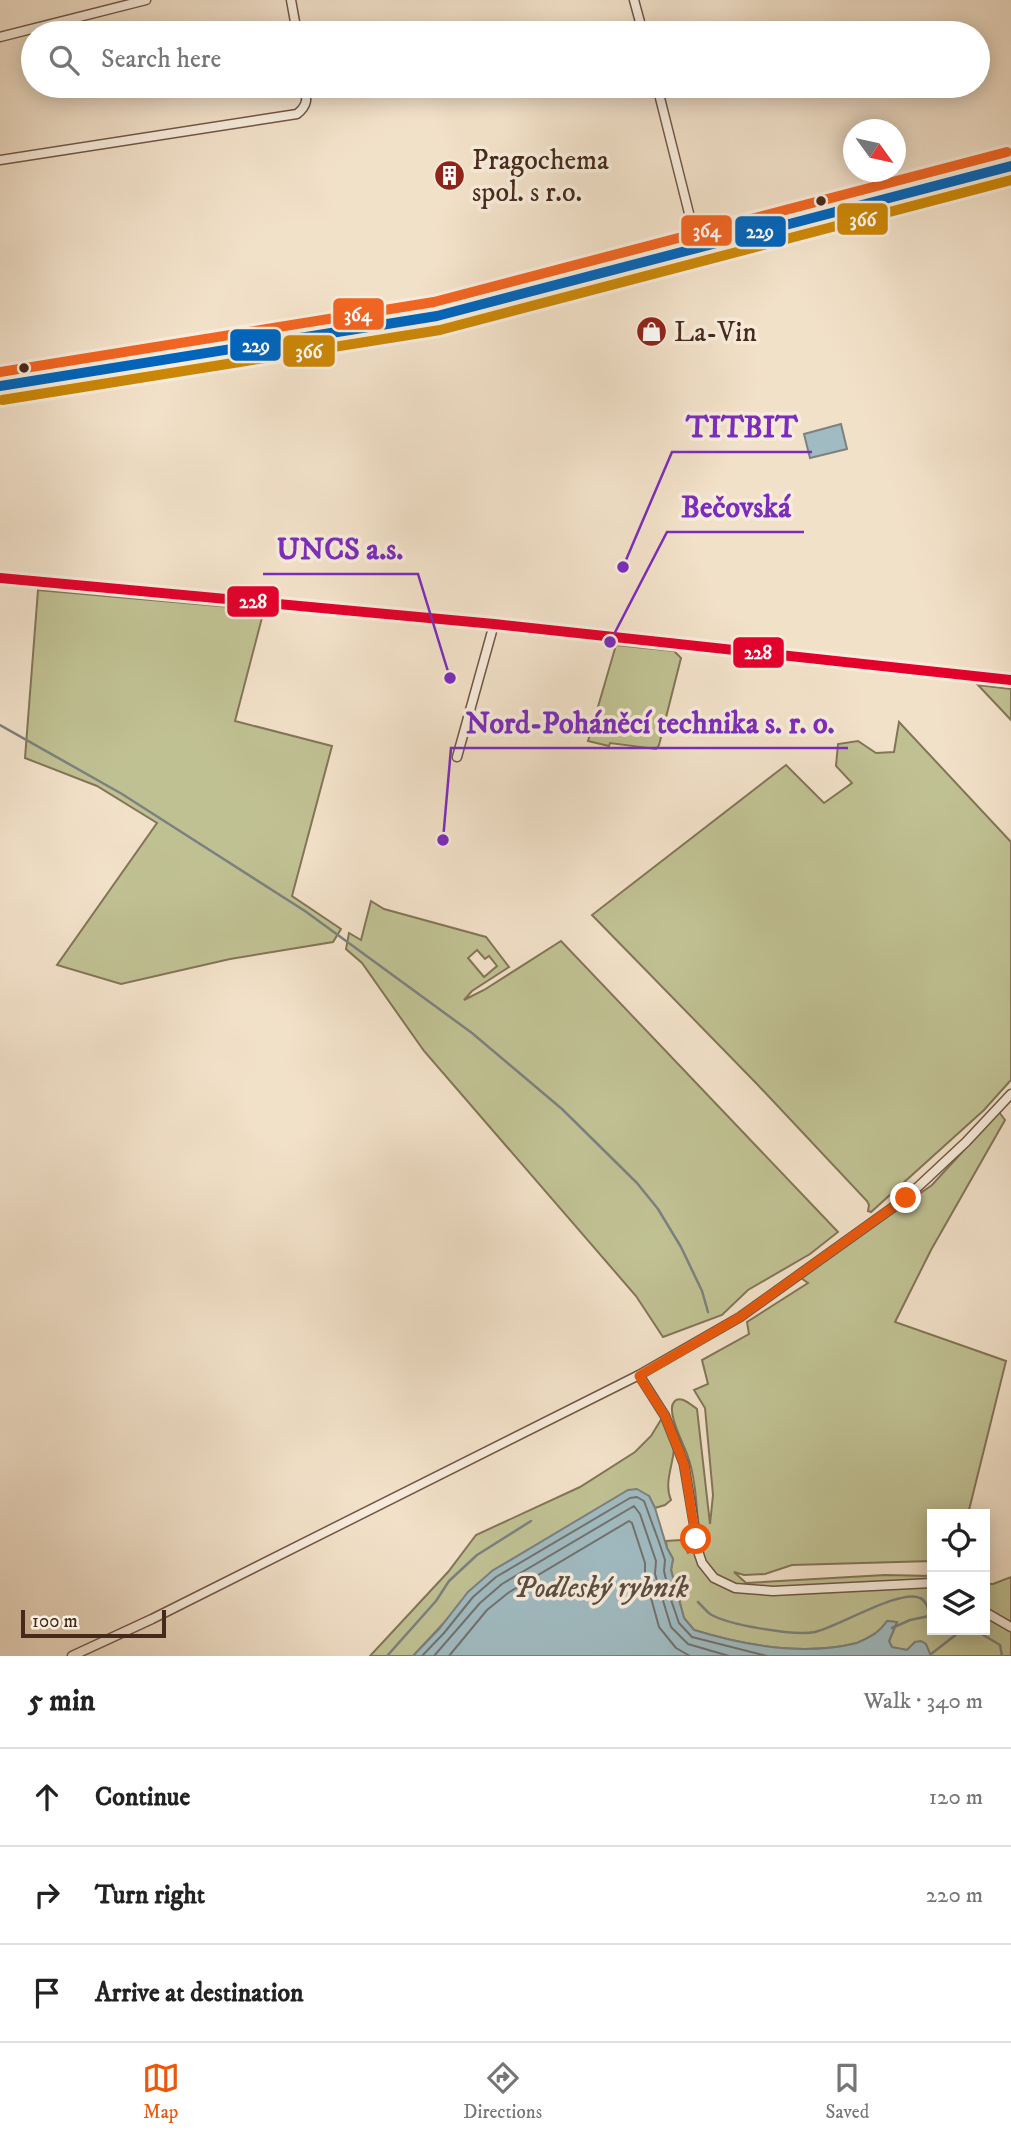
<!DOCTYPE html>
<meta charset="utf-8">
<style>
body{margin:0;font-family:"IM FELL DW Pica",serif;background:#f6f6f6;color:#222}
.controls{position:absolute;right:21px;bottom:21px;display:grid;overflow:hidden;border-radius:0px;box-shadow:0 4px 18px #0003}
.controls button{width:63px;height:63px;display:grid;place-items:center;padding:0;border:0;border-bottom:2px solid #e0e0e0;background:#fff;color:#222;font:35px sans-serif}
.compass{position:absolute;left:843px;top:119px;width:63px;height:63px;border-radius:50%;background:#fff;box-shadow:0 4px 18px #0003;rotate:123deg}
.scale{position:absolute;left:21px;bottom:18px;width:145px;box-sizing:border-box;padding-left:7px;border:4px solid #46291b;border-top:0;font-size:19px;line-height:24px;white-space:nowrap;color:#46291b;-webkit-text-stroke:5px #f7ecdc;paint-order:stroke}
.stop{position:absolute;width:21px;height:21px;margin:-16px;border:5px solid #ea580c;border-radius:50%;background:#fff}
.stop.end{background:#ea580c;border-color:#fff;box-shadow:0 2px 7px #0008}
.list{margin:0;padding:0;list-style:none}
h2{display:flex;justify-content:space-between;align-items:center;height:91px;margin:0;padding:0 28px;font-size:30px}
h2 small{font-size:23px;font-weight:400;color:#767676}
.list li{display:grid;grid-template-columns:46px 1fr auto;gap:21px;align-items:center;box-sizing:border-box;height:98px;padding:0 28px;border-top:2px solid #e0e0e0}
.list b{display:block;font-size:26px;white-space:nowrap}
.list em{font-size:23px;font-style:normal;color:#767676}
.icon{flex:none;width:38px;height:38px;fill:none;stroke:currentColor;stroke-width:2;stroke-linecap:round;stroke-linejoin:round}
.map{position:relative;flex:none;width:1011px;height:1656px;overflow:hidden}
.search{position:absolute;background:#fff;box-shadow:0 4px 18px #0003;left:21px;right:21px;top:21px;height:77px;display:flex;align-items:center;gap:18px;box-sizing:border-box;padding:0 24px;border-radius:38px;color:#767676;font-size:26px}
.sheet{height:385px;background:#fff}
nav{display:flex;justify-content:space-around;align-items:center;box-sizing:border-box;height:98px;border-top:2px solid #e0e0e0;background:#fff;font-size:19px;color:#767676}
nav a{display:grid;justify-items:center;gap:4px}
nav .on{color:#ea580c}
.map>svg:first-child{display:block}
.green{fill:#c0c193;stroke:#837557;stroke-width:2;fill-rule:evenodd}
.water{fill:#a0bbc1;stroke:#7c817f;stroke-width:2}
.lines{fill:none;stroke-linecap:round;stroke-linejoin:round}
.shore{stroke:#73726e;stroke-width:2}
.stream{stroke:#7c817f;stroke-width:2.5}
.street-casing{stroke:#715746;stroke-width:11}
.secondary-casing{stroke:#46291b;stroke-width:14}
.street{stroke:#f7ecdc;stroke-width:8}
.secondary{stroke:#f7ecdc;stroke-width:10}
.bus-1-casing{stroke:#f7ecdc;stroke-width:16}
.bus-2-casing{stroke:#f7ecdc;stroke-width:16}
.bus-3-casing{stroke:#f7ecdc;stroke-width:16}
.bus-4-casing{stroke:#f7ecdc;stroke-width:16}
.bus-1{stroke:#0065bd;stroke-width:10}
.bus-2{stroke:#cb8707;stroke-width:10}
.bus-3{stroke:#f26522;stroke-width:10}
.bus-4{stroke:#e4002b;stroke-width:10}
.route{stroke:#ea580c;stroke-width:9}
.bus-dot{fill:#46291b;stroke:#f7ecdc;stroke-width:2.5}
.labels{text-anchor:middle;stroke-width:7;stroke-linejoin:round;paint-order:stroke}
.poi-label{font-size:28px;fill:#46291b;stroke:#f7ecdc;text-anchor:start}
.water-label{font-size:30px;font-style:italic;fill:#5c4e44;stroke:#f7ecdc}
.leader{fill:none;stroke:#7b2cbf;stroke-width:2.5}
.callout-dot{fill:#7b2cbf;stroke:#f7ecdc;stroke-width:2.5}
.callout-label{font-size:30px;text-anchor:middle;font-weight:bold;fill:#7b2cbf;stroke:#f7ecdc;stroke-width:7;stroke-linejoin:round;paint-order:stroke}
.line-badge{stroke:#f7ecdc;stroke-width:2.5}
.badge-label{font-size:19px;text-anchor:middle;font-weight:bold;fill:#fff}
</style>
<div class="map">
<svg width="1011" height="1656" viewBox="0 0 1011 1656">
<rect width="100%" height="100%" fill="#f2e1c9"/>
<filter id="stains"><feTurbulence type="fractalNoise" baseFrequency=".00286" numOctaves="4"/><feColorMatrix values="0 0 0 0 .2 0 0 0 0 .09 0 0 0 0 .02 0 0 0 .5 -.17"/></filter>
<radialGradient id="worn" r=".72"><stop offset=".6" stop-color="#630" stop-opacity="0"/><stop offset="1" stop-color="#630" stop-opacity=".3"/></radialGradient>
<g class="green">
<path d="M38,590L264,610L235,721L332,746L292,896L341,929L333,942L230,959L121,984L57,965L157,823L97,786L25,758Z"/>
<path d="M616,645L674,651L681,658L659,745L656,749L610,743L609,746L588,741Z"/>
<path d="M978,685L1011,689V720Z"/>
<path d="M899,722L1011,842V1080L984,1110L871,1212L868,1211L869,1205L867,1201L757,1084L592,915L786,765L824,803L852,783L836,766L838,744L858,741L876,753L894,752Z"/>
<path d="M371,901L384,909L486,937L509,967L472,991L464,1000L484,990L561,941L838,1232L810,1254L748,1290L722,1315L663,1337L636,1296L424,1051L362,963L346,949L349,933L361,940ZM477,950L485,959L489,956L497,966L484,977L468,958Z"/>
<path d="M999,1112L1005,1120L931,1250L895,1322L1006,1361L968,1514H932V1561L792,1565L765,1574L744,1575L734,1572L746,1583L885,1575L932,1576V1630H985V1584H993L1011,1577V1656H931L915,1642L907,1650L892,1648L889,1641L897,1622L887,1621C879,1633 870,1637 857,1643C805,1656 746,1646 694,1630L684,1618L671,1570L673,1559L667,1548L666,1541L681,1540L688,1553L700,1547C697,1518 697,1480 687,1454C683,1443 666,1411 674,1402C680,1394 691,1405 697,1409L710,1524L713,1495L705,1408L694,1390L708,1384L702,1360L749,1334L747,1322L808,1283L801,1278L932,1185Z"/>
<path d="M662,1418C665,1424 671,1431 673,1438C678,1457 662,1480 671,1500L665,1505L655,1508L649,1496L532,1548L492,1571L413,1656H370L448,1572L476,1535L580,1487L635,1452L651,1436Z"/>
</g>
<g class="water">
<path d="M841,424L847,449L810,458L804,434Z"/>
<path d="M637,1489L649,1496L655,1508L667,1548L673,1559L671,1570L684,1618L694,1630C746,1646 805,1656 857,1643C870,1637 879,1633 887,1621L897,1622L889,1641L892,1647L907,1650L915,1642L921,1641L926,1644L931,1656H413L439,1629L468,1592L492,1571L628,1490Z"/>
</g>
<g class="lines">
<g class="shore">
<path d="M422,1656L444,1633L473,1597L496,1577L630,1498L637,1497L644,1501L659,1542L665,1560L664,1571L670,1597L679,1623L692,1637L767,1656"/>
<path d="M434,1656L480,1603L502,1584L634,1506L640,1514L656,1561L655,1574L671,1627L688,1644L729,1656"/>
<path d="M449,1656L487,1610L508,1593L629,1521L632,1523L645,1563V1576L659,1627L676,1648L690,1656"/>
</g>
<g class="stream">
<path d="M0,725L122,794L305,911L472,1033L562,1109L637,1183L658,1209L681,1247L702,1291L708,1312"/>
<path d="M698,1602C702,1606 706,1611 710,1614C728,1625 794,1636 815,1632C838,1627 901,1588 920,1598C927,1601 928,1609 930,1616H932"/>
<path d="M892,1628L910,1620L929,1616"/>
<path d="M975,1630L1000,1645L1002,1656"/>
<path d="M931,1654L962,1630"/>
<path d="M387,1656L436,1601L449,1581L477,1555L531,1521"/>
</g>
<defs>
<g id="street">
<path d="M291,0L297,33"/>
<path d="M634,0L643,33"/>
<path d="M0,37L146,0"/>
<path d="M657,86L698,249"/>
<path d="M0,160L297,114C308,105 307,99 305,86"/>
<path d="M457,757L494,624"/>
<path d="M639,1375L665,1416L684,1464L699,1554L702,1563L714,1578L735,1588L773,1591L932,1583"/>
<path d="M985,1612L1011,1627"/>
<path d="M72,1656L152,1619L639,1375L740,1317L906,1198L966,1142L1011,1094"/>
</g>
<g id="secondary">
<path d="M0,386L437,316L482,306L1011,166"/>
<path d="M0,578L494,624L1011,680"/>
</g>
</defs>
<use href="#street" class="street-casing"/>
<use href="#secondary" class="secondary-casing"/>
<use href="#street" class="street"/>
<use href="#secondary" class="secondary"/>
<defs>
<path id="bus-1" d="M0,386L437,316L1011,166"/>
<path id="bus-2" d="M2,400L440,330L1011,180"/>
<path id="bus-3" d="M0,372L434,302L1007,152"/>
<path id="bus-4" d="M0,578L494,624L1011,680"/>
</defs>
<use href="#bus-1" class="bus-1-casing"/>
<use href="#bus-2" class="bus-2-casing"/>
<use href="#bus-3" class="bus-3-casing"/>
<use href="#bus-4" class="bus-4-casing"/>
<use href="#bus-1" class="bus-1"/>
<use href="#bus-2" class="bus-2"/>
<use href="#bus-3" class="bus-3"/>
<use href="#bus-4" class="bus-4"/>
</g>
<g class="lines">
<path class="route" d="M696,1539L684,1464L665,1416L639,1376L740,1317L906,1198"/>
</g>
<defs>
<symbol id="building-disc" viewBox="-11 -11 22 22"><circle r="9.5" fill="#8f2418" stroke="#f7ecdc"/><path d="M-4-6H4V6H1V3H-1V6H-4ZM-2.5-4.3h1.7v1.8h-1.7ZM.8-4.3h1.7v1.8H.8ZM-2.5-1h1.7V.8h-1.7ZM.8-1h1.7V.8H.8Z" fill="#fff"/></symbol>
<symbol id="shop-disc" viewBox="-11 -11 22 22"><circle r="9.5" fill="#8f2418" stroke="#f7ecdc"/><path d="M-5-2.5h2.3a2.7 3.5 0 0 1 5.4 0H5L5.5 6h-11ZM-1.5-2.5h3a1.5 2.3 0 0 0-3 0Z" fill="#fff"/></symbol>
</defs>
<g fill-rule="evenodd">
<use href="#building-disc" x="432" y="158" width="35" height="35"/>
<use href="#shop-disc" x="634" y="314" width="35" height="35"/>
</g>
<g class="bus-dot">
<circle cx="821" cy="201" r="6"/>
<circle cx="24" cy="368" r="6"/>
</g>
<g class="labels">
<g class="poi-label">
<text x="472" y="169">Pragochema<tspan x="472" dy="32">spol. s r.o.</tspan></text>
<text x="674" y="341">La-Vin</text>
</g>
<g class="water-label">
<text x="601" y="1597">Podleský rybník</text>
</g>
</g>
<path class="leader" d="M623 567L672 452H812M610 642L667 532H804M450 678L418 574H263M443 840L451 748H848"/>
<g class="callout-dot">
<circle cx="623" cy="567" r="7"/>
<circle cx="610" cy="642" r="7"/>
<circle cx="450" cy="678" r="7"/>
<circle cx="443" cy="840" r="7"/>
</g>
<g class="callout-label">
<text x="742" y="437">TITBIT</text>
<text x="736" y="517">Bečovská</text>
<text x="340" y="559">UNCS a.s.</text>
<text x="650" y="733">Nord-Poháněcí technika s. r. o.</text>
</g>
<g class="line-badge">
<rect x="836" y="202" width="53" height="34" rx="7" fill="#cb8707"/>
<rect x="680" y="214" width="53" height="33" rx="7" fill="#f26522"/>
<rect x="734" y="215" width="53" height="33" rx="7" fill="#0065bd"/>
<rect x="332" y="297" width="53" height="34" rx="7" fill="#f26522"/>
<rect x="229" y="328" width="53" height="34" rx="7" fill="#0065bd"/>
<rect x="282" y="334" width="54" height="34" rx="7" fill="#cb8707"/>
<rect x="226" y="585" width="54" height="33" rx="7" fill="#e4002b"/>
<rect x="732" y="636" width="53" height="33" rx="7" fill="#e4002b"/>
</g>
<g class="badge-label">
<text x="863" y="226">366</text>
<text x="707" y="237">364</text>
<text x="760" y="238">229</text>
<text x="358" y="321">364</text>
<text x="256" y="352">229</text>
<text x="309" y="358">366</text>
<text x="253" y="608">228</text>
<text x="758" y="659">228</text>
</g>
<rect width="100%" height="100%" filter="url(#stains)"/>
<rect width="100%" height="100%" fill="url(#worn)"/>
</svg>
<div class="controls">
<button><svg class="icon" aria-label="locate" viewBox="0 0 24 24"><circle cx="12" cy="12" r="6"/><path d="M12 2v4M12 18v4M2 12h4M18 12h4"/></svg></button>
<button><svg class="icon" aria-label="layers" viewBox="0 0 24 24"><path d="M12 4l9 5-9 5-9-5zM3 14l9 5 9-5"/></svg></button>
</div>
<svg class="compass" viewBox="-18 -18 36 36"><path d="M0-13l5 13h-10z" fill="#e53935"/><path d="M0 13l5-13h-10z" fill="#767676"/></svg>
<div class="scale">100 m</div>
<div class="stop" style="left:696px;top:1539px"></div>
<div class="stop end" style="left:906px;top:1198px"></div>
<div class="search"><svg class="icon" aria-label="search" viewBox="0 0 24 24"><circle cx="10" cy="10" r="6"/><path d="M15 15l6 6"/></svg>Search here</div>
</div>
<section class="sheet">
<h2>5 min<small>Walk · 340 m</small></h2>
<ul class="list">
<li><svg class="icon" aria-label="ahead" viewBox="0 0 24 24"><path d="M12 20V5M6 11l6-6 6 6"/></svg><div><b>Continue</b></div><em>120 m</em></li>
<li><svg class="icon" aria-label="right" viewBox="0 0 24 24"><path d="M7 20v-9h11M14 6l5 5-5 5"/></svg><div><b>Turn right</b></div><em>220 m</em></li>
<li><svg class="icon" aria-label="arrive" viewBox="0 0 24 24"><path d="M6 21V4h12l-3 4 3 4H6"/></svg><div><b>Arrive at destination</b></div></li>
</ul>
</section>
<nav>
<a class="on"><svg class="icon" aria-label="map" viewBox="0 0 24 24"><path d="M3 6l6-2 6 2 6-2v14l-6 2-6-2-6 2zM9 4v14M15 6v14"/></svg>Map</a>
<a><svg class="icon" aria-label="directions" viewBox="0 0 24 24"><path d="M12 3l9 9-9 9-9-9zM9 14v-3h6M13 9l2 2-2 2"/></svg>Directions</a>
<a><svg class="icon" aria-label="saved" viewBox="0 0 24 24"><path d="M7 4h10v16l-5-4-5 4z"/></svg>Saved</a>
</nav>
